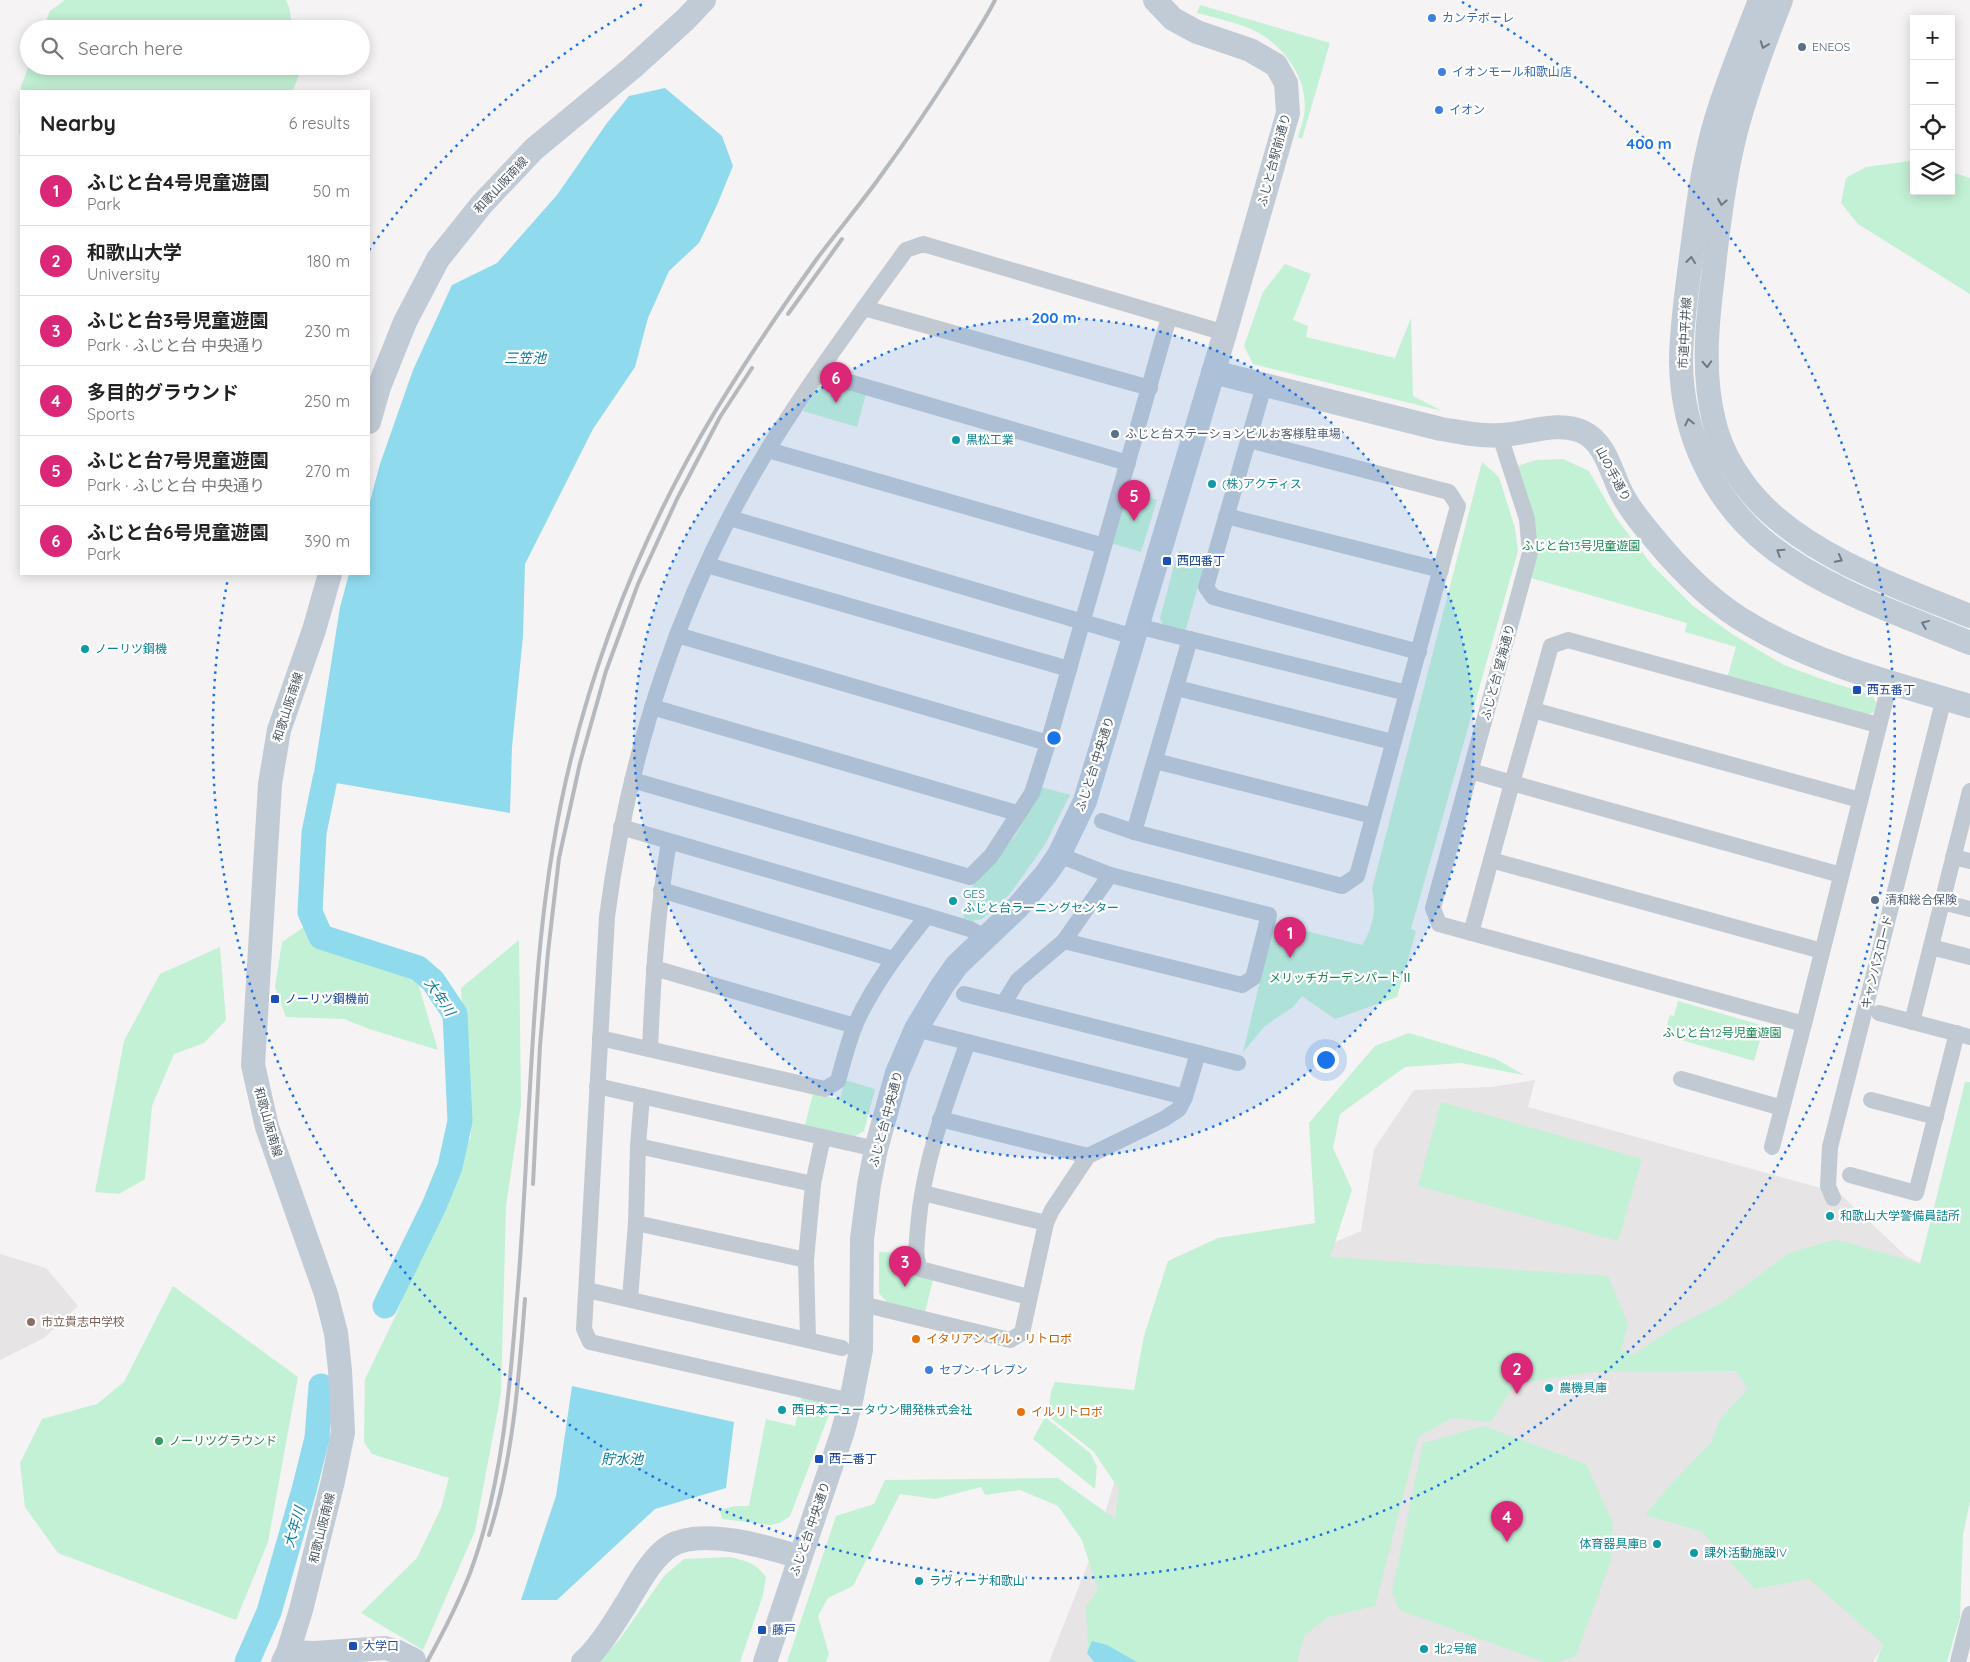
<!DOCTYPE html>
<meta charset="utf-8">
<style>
body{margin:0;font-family:Quicksand,"Noto Sans JP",sans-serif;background:#f6f6f6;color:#222}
.controls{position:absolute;right:15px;top:15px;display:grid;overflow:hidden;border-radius:0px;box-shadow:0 2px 12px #0003}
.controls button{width:45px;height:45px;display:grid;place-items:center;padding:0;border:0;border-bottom:1px solid #e0e0e0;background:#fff;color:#222;font:25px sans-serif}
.you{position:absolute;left:1325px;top:1059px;width:18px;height:18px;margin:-12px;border:4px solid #fff;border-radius:50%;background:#1a73e8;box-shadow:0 0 0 8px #1a73e833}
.badge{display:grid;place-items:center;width:32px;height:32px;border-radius:50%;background:#db2777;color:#fff;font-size:16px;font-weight:700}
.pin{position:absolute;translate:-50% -41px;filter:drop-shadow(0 1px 2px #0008)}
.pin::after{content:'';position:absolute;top:26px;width:18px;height:15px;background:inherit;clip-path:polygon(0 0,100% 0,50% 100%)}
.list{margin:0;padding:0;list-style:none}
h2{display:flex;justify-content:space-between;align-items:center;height:65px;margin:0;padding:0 20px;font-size:21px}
h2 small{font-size:16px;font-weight:400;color:#767676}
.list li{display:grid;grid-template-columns:32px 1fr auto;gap:15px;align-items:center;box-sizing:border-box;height:70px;padding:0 20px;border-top:1px solid #e0e0e0}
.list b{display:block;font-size:19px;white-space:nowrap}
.list p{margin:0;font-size:16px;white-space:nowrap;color:#767676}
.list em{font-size:16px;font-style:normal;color:#767676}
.icon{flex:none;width:28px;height:28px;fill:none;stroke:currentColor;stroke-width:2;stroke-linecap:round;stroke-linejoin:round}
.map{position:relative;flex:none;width:1970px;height:1662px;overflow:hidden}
.search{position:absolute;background:#fff;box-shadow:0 2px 12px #0003;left:20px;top:20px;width:350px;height:55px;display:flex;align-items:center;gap:12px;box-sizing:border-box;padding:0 18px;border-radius:28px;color:#767676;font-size:19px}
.panel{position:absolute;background:#fff;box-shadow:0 2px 12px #0003;left:20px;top:90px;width:350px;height:485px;border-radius:0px}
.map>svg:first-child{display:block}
.education{fill:#e6e4e5}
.green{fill:#c3f1d5}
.water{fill:#90daee}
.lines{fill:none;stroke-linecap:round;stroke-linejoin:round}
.river{stroke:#90daee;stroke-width:25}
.street{stroke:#c1cad2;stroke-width:16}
.secondary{stroke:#c1cbd6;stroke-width:24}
.rail{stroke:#b5b8bd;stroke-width:4}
.oneway{stroke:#6e7984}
.ring{fill:none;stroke:#1a73e8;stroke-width:2.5;stroke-dasharray:2.5 5}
.shop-dot{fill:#3f7fe0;stroke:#fff;stroke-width:2}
.service-dot{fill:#5c6f8a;stroke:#fff;stroke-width:2}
.culture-dot{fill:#0f9aa8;stroke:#fff;stroke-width:2}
.transit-dot{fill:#1a4fb4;stroke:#fff;stroke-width:2}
.education-dot{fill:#8d6e63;stroke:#fff;stroke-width:2}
.food-dot{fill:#e8710a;stroke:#fff;stroke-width:2}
.leisure-dot{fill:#2e9e5b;stroke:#fff;stroke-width:2}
.labels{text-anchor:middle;stroke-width:4.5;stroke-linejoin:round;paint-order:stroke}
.shop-label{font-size:12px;fill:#366cbe;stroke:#fff;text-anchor:start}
.service-label{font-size:12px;fill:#4e5e75;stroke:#fff;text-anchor:start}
.street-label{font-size:12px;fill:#4a5661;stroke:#fff}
.culture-label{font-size:12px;fill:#0d838f;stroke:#fff;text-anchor:start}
.park-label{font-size:12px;fill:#17864f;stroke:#fff}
.transit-label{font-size:12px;fill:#164399;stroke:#fff;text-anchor:start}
.education-label{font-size:12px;fill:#785e54;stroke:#fff;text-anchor:start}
.food-label{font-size:12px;fill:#c56008;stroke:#fff;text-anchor:start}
.leisure-label{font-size:12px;fill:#27864d;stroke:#fff;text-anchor:start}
.water-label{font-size:14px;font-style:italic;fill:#0c7c9b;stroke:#fff}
.centre{fill:#1a73e8;stroke:#fff;stroke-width:2.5}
.ring-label{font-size:15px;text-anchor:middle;font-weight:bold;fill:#1a73e8;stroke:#fff;stroke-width:4.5;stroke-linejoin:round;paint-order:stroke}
</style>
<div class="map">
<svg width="1970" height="1662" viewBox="0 0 1970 1662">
<rect width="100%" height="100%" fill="#f5f3f3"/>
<g class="education">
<path d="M1535,1080L1528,1107L1839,1193L1906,1256L1932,1269L1884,1644L1873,1662H1049L1097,1541L1159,1329L1286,1263L1361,1231L1374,1149L1414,1090L1491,1087Z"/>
<path d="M0,1254L46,1268L78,1306L44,1338L0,1360Z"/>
</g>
<g class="green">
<path d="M65,0H286L289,7L293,29H43L50,11Z"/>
<path d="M1200,5L1330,43L1302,139L1298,137C1300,130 1303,122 1304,115C1310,80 1283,44 1253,30C1236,22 1216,18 1197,13Z"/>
<path d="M29,66H301V69L293,91H21V136L19,133L21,86Z"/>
<path d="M1910,161L1914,162V191H1951V172L1970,178V294L1858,224L1841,203L1846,178L1866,167Z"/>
<path d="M1285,264L1311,274L1293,320L1308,326L1306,337L1395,358L1411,318L1413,396L1442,411L1253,364L1244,346L1263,292Z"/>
<path d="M829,384L866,394L857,427L803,411L818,387Z"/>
<path d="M1563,459L1589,471L1616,518L1652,565L1693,606L1735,636L1784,665L1830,682L1872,695L1876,703L1874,712L1865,716L1727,678L1736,647L1685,632L1687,623L1531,578C1542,529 1533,511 1517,466L1536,460Z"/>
<path d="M1482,462L1499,477L1515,528L1518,551L1411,929L1416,931L1397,997L1335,1019L1302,996L1293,1007L1265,1026L1243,1052L1274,923L1362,945C1373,928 1377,908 1372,889Z"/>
<path d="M1127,491L1157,500L1141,552L1111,543Z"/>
<path d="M1178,551L1206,559L1185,632L1163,626L1160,618Z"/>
<path d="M1041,787L1070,795L1044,846L1009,895L982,919L972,921L963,918L973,885L1015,836Z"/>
<path d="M304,927L352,935L410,957L438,1050L369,1029L344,1019L286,1017L275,987L282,942Z"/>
<path d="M519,940L521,1105L506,1206L501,1393L475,1531L423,1650L361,1613L417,1558L441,1508L449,1478L372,1454L364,1442L365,1379L396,1315L437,1214L471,1136L461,988Z"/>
<path d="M220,947L226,1020L204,1043L174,1054L152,1106L145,1179L119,1194L95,1192L124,1041L160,974Z"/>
<path d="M1678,1001L1764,1026L1754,1061L1664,1035L1670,1015L1674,1016Z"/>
<path d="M1409,1033L1496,1059L1524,1075L1461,1063L1405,1067L1340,1114L1333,1148L1352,1190L1330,1257L1608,1276L1628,1324L1621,1350L1633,1355L1673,1328L1723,1302L1789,1253L1833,1240L1843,1241L1920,1264L1965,1082H1970V1501L1963,1535L1960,1617L1947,1662H1876L1883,1644L1809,1579L1755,1589L1701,1531L1645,1515L1671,1484L1711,1443L1720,1419L1748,1389L1736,1371L1592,1372L1515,1384L1491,1422L1452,1418L1418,1437L1375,1606L1328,1617L1304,1636L1297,1662H1097L1088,1649L1086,1606L1098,1590L1082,1540L1058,1506L1020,1490L985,1495L981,1487L935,1499L900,1494L853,1586L828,1598L818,1616L829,1654L826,1662H787L836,1516L874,1504L885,1480L1058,1478L1115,1519L1119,1489L1093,1451L1048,1416L1051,1392L1055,1382L1134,1390L1144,1336L1168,1261L1218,1238L1315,1223L1309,1123L1375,1046Z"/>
<path d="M845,1080L875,1089L864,1131L855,1136L805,1125L813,1094L840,1099Z"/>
<path d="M1441,1102L1642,1159L1618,1241L1418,1186Z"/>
<path d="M879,1252L911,1253L910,1274L933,1280L925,1312L887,1302L879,1293Z"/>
<path d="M173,1286L298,1377L268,1542L236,1620L58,1553L25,1507L20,1463L42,1419L97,1404L124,1382Z"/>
<path d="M802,1397L825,1402L830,1412L790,1516L780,1523L770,1525L722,1519L720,1510L735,1506H749L766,1419L795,1426Z"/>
<path d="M1045,1417L1090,1453L1097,1466L1095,1489L1033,1439Z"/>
<path d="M1484,1426L1586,1464L1613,1523L1611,1560L1576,1656L1558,1662H1544L1399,1610L1392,1591L1423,1443Z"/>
<path d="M730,1557C746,1561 756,1563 766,1577L763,1595L740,1662H599L619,1640L664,1576L684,1559Z"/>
</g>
<g class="water">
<path d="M665,88L722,136L733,166L717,205L699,243L669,271L648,318L635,367L593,429L525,564L523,636L512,747L510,813L313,779L340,607L349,574H369V505L380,464L413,370L452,285L497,263L557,195L607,123L629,96Z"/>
<path d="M572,1386L734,1422L726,1488L655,1509L557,1600H521L556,1496Z"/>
<path d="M1092,1641L1107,1645L1137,1662H1094L1087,1653Z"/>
</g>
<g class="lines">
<g class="river">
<path d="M325,779L314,833L310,912L321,937L418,968L433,981L455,1014L460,1121L450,1167L434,1206L385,1306"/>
<path d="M247,1662L269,1612L304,1490L317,1438L321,1386"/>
</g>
<g class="street">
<path d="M864,308L1150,388"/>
<path d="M818,373L1128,463"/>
<path d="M1264,386L1206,587L1213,597L1419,652"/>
<path d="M1500,436L1527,519L1530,553L1433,908L1439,924L1804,1024L1890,682"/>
<path d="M768,450L1104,546"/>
<path d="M1226,516L1441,570"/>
<path d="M730,518L1134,637"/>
<path d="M707,565L1069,669"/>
<path d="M1137,626L1407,693"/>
<path d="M677,635L1048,743"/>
<path d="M1190,639L1134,832L1342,886L1357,876L1458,506L1449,492L1249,440"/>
<path d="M1177,688L1393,742"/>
<path d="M652,707L1017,813"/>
<path d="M1533,710L1860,800"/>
<path d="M1155,761L1373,816"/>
<path d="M1471,771L1512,783L1471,933"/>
<path d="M632,780L970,877L991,856L1032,793L1048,743L1169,317"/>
<path d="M1102,821L1134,832"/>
<path d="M621,827L927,916L970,929L986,938"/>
<path d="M1059,855L1110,875L1269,915L1253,978L1242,985L1064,941"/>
<path d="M1953,857L1970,861"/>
<path d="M1491,860L1822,951"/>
<path d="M1841,875L1512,783L1551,646L1568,640L1878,725"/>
<path d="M661,890L893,959"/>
<path d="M1942,902L1970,909"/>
<path d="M1931,947L1970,957"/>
<path d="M654,968L855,1026"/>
<path d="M964,994L1238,1063"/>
<path d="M1003,1004L1018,980L1064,941L1110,875"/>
<path d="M1879,1013L1970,1037"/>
<path d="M1912,1022L1970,791"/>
<path d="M916,1029L1185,1097"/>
<path d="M600,1038L825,1089L838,1081C843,1062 848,1043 855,1025C873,985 900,950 927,916"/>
<path d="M968,1042C946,1102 923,1163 918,1227C917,1243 914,1254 920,1269L1029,1297"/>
<path d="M650,1049C653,979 657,911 669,842"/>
<path d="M1681,1079L1782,1108"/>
<path d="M597,1086L876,1149"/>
<path d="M1871,1100L1936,1117"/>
<path d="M940,1119L1088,1156"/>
<path d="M638,1146L813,1184"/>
<path d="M1772,1147L1804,1024"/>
<path d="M1850,1175L1916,1193L1957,1033"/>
<path d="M923,1193L1046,1223"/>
<path d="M1833,1198L1828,1186L1830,1147L1944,698"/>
<path d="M636,1223L806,1260"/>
<path d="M587,1290L842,1348"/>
<path d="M630,1299L636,1223L638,1146L642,1096"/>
<path d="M862,1304L1010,1340L1022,1333L1046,1223L1052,1210L1088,1156L1164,1119L1179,1109L1185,1097L1198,1053"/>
<path d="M808,1339L806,1260L813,1184L823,1137"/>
<path d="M851,1401L590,1342L584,1329L607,917C628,753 681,591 768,449C811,380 859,315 906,250L923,244L1225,333"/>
<path d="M1958,1662L1970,1614"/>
</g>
<g class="secondary">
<path d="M1760,0C1744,43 1725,85 1713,130C1701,174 1696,220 1690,265C1686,298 1681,330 1681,362C1682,434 1713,501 1770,546C1828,591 1903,615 1970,643"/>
<path d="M1781,0C1764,43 1748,86 1736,131C1724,178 1718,227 1713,276C1707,324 1702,373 1714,421C1721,453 1741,484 1764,507C1818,560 1901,588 1970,616"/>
<path d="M1213,372L1441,429C1460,432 1481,437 1501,435C1527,434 1558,420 1583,432C1606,443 1611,473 1622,494C1630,509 1642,524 1653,537C1680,570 1713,604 1751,625C1818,665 1896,684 1970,706"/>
<path d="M369,422L379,387L405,322L438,259L482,204L534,149L632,68L686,19L704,0"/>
<path d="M288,1652L315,1653L385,1648L396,1651L414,1660"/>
<path d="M283,1662L288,1652L301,1610L333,1481L343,1432L340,1370L336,1333L326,1294L267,1127L253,1065L270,784L279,730L314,630L330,574"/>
<path d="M583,1662C600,1647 614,1623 626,1604C637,1586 652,1557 670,1546C701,1527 768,1547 800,1557"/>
<path d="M765,1662L842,1434L851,1401L861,1350L862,1239L869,1185L876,1149L897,1073L916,1029L942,986L957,965L1018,907L1046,874L1059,855L1085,801L1225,333L1288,113L1286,83L1276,65L1250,50L1197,32L1173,19L1155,0"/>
</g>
<g class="rail">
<path d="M788,314L842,239"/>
<path d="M533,1184L540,1046L548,952L559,858L580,763L606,671L638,584L677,499L720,417L752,368"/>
<path d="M489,1535C513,1460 519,1377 525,1299"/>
<path d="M427,1662C443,1633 458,1604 470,1573C502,1487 510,1388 517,1298C533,1118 527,935 571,759C601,638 651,518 716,410C747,359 781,309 816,260C839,229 865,199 887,167C912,133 935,98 958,62C970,42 984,22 995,0"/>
</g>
</g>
<defs><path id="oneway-chevron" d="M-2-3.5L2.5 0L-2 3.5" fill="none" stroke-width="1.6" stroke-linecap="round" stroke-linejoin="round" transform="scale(1.25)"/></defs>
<g class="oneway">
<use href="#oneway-chevron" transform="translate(1764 45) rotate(110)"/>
<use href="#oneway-chevron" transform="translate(1722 202) rotate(100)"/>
<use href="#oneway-chevron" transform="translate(1691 260) rotate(-83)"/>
<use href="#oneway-chevron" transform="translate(1707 364) rotate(87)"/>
<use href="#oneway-chevron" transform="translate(1689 422) rotate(-102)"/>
<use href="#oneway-chevron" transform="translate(1780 552) rotate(-147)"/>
<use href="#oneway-chevron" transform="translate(1839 559) rotate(28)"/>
<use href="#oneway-chevron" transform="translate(1925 624) rotate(-158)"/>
</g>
<circle cx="1054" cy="738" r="420" fill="#1a73e8" fill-opacity=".12"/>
<g class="ring">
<circle cx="1054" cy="738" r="420"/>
<path d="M369 250A841 841 0 0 1 646 2M1462 2A841 841 0 1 1 228 578"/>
</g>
<g class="shop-dot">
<circle cx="1432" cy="18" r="5"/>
<circle cx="1442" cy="72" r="5"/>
<circle cx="1439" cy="110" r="5"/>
<circle cx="929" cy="1370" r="5"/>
</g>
<g class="service-dot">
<circle cx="1802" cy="47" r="5"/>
<circle cx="1115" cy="434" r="5"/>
<circle cx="1875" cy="900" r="5"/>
</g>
<g class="culture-dot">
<circle cx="956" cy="440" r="5"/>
<circle cx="1212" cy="484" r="5"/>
<circle cx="85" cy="649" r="5"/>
<circle cx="953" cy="901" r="5"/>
<circle cx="1830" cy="1216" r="5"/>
<circle cx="1549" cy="1388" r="5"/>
<circle cx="782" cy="1410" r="5"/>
<circle cx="1657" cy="1544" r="5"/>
<circle cx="1694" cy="1553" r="5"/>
<circle cx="919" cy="1581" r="5"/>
<circle cx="1424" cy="1649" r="5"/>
</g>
<g class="transit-dot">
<rect x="1162" y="556" width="10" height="10" rx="2.5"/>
<rect x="1852" y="685" width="10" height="10" rx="2.5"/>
<rect x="270" y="994" width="10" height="10" rx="2.5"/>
<rect x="814" y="1454" width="10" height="10" rx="2.5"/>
<rect x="757" y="1625" width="10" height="10" rx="2.5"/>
<rect x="348" y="1641" width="10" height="10" rx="2.5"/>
</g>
<circle class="education-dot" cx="31" cy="1322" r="5"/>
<g class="food-dot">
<circle cx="916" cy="1339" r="5"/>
<circle cx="1021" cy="1412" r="5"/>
</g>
<circle class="leisure-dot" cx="159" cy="1441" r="5"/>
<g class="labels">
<g class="shop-label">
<text x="1442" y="22">カンテボーレ</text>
<text x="1452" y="76">イオンモール和歌山店</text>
<text x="1449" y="114">イオン</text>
<text x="939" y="1374">セブン-イレブン</text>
</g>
<g class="service-label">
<text x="1812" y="51">ENEOS</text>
<text x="1125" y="438">ふじと台ステーションビルお客様駐車場</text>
<text x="1885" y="904">清和総合保険</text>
</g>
<g class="street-label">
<text transform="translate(1274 160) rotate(-75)" y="4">ふじと台駅前通り</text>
<text transform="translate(501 185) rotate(-47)" y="4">和歌山阪南線</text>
<text transform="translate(1685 333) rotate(-87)" y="4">市道中平井線</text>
<text transform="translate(1613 474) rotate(62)" y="4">山の手通り</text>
<text transform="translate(1498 672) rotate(-75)" y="4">ふじと台 望海通り</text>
<text transform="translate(288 707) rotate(-72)" y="4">和歌山阪南線</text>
<text transform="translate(1095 764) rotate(-72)" y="4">ふじと台 中央通り</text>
<text transform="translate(1877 962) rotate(-76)" y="4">キャンパスロード</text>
<text transform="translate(886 1119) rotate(-75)" y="4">ふじと台 中央通り</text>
<text transform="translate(268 1122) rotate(74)" y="4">和歌山阪南線</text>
<text transform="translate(322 1528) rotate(-76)" y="4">和歌山阪南線</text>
<text transform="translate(810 1529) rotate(-71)" y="4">ふじと台 中央通り</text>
</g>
<g class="culture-label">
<text x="966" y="444">黒松工業</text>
<text x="1222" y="488">(株)アクティス</text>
<text x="95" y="653">ノーリツ鋼機</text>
<text x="963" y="898">GES<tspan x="963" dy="14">ふじと台ラーニングセンター</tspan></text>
<text x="1840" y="1220">和歌山大学警備員詰所</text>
<text x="1559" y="1392">農機具庫</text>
<text x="792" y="1414">西日本ニュータウン開発株式会社</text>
<text x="1647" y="1548" text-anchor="end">体育器具庫B</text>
<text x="1704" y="1557">課外活動施設IV</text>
<text x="929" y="1585">ラヴィーナ和歌山</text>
<text x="1434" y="1653">北2号館</text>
</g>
<g class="park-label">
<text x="1581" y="550">ふじと台13号児童遊園</text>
<text x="1341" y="982">メリッチガーデンパートⅡ</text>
<text x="1722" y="1037">ふじと台12号児童遊園</text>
</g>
<g class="transit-label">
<text x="1177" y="565">西四番丁</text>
<text x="1867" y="694">西五番丁</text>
<text x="285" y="1003">ノーリツ鋼機前</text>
<text x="829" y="1463">西二番丁</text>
<text x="772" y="1634">藤戸</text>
<text x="363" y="1650">大学口</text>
</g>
<g class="education-label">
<text x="41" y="1326">市立貴志中学校</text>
</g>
<g class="food-label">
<text x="926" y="1343">イタリアン イル・リトロボ</text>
<text x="1031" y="1416">イルリトロボ</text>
</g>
<g class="leisure-label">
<text x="169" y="1445">ノーリツグラウンド</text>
</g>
<g class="water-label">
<text x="525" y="363">三笠池</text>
<text transform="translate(440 997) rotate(56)" y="5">大年川</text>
<text x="622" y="1464">貯水池</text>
<text transform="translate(294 1527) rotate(-74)" y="5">大年川</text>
</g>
</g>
<circle cx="1054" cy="738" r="8" class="centre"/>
<g class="ring-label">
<text x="1649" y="149">400 m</text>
<text x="1054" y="323">200 m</text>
</g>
</svg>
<div class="controls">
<button>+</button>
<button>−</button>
<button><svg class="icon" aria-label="locate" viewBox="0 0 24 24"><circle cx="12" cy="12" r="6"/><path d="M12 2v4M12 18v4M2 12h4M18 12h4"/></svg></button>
<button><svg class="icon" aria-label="layers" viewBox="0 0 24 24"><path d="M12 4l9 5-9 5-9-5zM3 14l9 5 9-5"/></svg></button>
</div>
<div class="you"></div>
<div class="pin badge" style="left:1290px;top:958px">1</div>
<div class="pin badge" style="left:1517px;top:1394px">2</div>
<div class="pin badge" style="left:905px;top:1287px">3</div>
<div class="pin badge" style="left:1507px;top:1542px">4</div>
<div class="pin badge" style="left:1134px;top:521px">5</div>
<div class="pin badge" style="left:836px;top:403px">6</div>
<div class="search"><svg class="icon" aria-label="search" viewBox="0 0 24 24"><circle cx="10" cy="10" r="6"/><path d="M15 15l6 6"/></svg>Search here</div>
<section class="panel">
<h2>Nearby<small>6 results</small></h2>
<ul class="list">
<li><span class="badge">1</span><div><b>ふじと台4号児童遊園</b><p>Park</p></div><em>50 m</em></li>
<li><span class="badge">2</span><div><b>和歌山大学</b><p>University</p></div><em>180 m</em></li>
<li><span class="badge">3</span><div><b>ふじと台3号児童遊園</b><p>Park · ふじと台 中央通り</p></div><em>230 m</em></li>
<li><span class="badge">4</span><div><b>多目的グラウンド</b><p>Sports</p></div><em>250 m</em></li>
<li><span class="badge">5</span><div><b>ふじと台7号児童遊園</b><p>Park · ふじと台 中央通り</p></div><em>270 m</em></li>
<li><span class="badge">6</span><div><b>ふじと台6号児童遊園</b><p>Park</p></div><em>390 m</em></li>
</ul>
</section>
</div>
